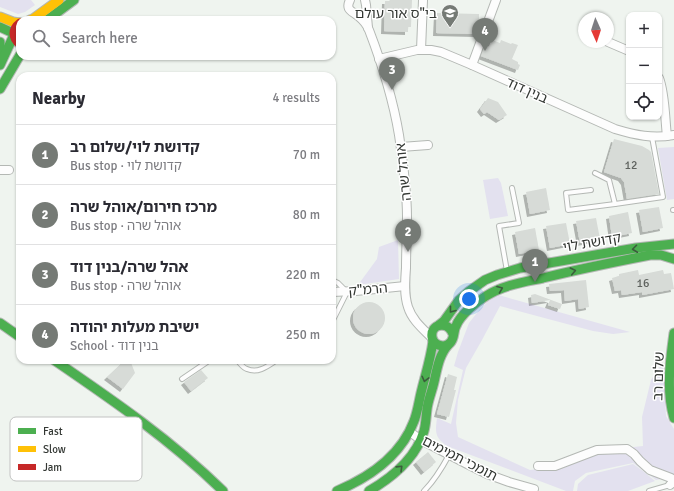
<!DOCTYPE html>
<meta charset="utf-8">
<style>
body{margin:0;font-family:Signika,"Noto Sans Hebrew",sans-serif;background:#f7f7f7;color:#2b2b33}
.controls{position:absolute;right:12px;top:12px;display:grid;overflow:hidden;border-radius:8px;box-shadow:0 1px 3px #0004}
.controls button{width:36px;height:36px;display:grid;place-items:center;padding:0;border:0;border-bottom:1px solid #e1e1e2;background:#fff;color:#2b2b33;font:20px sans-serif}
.compass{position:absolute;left:578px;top:12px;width:36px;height:36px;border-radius:50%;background:#fff;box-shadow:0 1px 3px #0004;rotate:177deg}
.you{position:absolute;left:469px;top:299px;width:14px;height:14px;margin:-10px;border:3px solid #fff;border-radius:50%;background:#1a73e8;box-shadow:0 0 0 6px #1a73e833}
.badge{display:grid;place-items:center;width:26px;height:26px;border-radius:50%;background:#757a75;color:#fff;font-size:13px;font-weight:700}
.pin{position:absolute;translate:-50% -33px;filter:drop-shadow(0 1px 2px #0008)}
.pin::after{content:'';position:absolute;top:21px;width:14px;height:12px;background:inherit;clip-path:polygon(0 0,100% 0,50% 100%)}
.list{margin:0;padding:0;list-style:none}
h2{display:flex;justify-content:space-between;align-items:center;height:52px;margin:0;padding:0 16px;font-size:17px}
h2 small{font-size:13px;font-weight:400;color:#7c7c81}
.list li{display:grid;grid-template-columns:26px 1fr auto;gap:12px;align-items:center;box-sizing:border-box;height:60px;padding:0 16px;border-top:1px solid #e1e1e2}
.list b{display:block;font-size:15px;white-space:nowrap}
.list p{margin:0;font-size:13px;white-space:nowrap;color:#7c7c81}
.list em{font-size:13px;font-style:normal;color:#7c7c81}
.icon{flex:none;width:22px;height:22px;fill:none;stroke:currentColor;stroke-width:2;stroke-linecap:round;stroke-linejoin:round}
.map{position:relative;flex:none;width:674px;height:491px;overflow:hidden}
.search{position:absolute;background:#fff;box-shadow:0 1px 3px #0004;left:16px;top:16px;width:320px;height:44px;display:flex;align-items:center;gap:10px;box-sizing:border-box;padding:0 14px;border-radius:12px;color:#7c7c81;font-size:15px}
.panel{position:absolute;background:#fff;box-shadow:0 1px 3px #0004;left:16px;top:72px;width:320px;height:292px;border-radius:12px}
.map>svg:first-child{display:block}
.green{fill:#e3e1ef}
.building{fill:#d7dbd7;filter:url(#shadow)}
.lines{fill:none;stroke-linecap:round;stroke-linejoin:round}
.lane-casing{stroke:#b4b8b4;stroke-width:6}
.street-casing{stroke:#b4b8b4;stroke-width:10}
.fast-casing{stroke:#b4b8b4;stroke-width:11}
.slow-casing{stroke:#b4b8b4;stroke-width:11}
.jam-casing{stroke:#b4b8b4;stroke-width:11}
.lane{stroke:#fdfdfd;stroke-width:4}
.street{stroke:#fdfdfd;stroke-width:8}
.fast{stroke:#4caf50;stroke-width:9}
.slow{stroke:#ffc107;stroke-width:9}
.jam{stroke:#c62828;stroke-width:9}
.oneway{stroke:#3b5c3c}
.labels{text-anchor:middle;stroke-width:3;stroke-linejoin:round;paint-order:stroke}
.number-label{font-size:12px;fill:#5e625e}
.poi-label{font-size:14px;fill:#343834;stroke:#fff;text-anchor:end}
.street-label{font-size:14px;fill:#343834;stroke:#fff}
.key{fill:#fff;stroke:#c2c3c2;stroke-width:1}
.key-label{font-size:11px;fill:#343834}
</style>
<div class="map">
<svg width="674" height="491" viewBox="0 0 674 491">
<defs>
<filter id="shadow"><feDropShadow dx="-3" dy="3" stdDeviation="0" flood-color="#0004"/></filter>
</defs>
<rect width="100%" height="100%" fill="#eff4ef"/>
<g class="green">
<path d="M0,0H31L35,5L25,12L18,14L0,7Z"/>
<path d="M674,147V199L667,200L658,148Z"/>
<path d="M498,178L501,183L508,216L490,219L483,180Z"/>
<path d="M398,240L399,279L358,285L377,259L379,247Z"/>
<path d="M495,294L630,332L613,334L593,331L500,306L482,340L466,368L458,400L456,423L458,437L530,470L567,465L577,458L615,449L643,446L642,417L651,380L663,362L666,416L674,429V477L656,480L633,463L586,473L575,481L573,491H566L447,446C435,437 435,433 437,418L451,424L463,370L454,366L458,352L469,323L480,309Z"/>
<path d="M633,464L643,471L655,481L628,491H577L578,484L588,475Z"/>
</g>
<g class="building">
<path d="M390,0H412L411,27H408V32L384,31L385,1H389Z"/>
<path d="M437,13L479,14V31L478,34L436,33Z"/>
<path d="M492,40L500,43L501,40L511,44L512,43L518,45L512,59L518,62V64L520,65L518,70L481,56L485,45L489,47Z"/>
<path d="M488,98L498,102L507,115L499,120L487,112L484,114L480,109Z"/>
<path d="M614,139L642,146L649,150L651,152L659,194L627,199L624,182L621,178L604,172Z"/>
<path d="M546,188L550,210L530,214L526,192Z"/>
<path d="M659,207L663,228L643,232L639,210Z"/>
<path d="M628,212L632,233L612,237L609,216Z"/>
<path d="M596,218L600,239L580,243L576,221Z"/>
<path d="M566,223L570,244L550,248L546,226Z"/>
<path d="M535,228L539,250L519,254L515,232Z"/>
<path d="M638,270L639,275L663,270L664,274L671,273L674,289L642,295V292L622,295L621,290L615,291L612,278L619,276V274Z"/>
<path d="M586,280L589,307L579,309L578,299L565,301L564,290L550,291L549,284Z"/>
<path d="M535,294L562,304L560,309L548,305L550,300L532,303L531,295Z"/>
<circle cx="369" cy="318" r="16"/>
<path d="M125,360H130L135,373L123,389L107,377Z"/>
<path d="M201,370L208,378L191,391L184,382Z"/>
<path d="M448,374L457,377L454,390H456L449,417L437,414Z"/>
<path d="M428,452L436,462L424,472L416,462Z"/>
</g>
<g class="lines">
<defs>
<g id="lane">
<path d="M595,173L609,180L615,204L663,197L652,137"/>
<path d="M591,190L566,193L568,210L615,204"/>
<path d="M673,210H674"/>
<path d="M507,271L499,226L519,223L512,188"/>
<path d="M332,280L338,283L347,292L333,320"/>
<path d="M237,360C240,363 243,368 247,369C258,374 268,366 277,360"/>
<path d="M182,379L210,360"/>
<path d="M424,491C435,480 442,468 449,455"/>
<path d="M649,491L670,485"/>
</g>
<g id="street">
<path d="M350,0C345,10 352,11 358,16C363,20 367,25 369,30C382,64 393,99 399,135C403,162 407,189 407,217C407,234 406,251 406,268C405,281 404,295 408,307C412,320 423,329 432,338"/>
<path d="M365,0L366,5L368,28"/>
<path d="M608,42L629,51"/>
<path d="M421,50L423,0"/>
<path d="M379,59L417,50H431L441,52L472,65L615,129C635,135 653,139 674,135"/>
<path d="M472,65L496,0"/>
<path d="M659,78C665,93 665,120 667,136"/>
<path d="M401,147L428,145"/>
<path d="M0,170H9"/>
<path d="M332,292L356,291L405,286"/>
<path d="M410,432L421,440L467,464L487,474L509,482L534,489"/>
<path d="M538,466H555L597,450L627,449L634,454L640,461L650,470L671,478L673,482L670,485"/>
</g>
<g id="fast">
<path d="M47,20L74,0"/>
<path d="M0,27L13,33"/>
<path d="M0,42V52"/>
<path d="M0,65L13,37"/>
<path d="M0,89L20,55"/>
<path d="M0,323L20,337"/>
<path d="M439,325L444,321L459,300L468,292L485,280L497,275L520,268L636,248L674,244"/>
<path d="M674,333C670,362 666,390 674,418"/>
<path d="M453,334C448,320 430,324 432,337C433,345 444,349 450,343C455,338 453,331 456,326C460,315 476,302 486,296C503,285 524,282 543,278C579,269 614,262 650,255H661L674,259"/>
<path d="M54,360C114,401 171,440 223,491"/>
<path d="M337,491C370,477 401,456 414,421C418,411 419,400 422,389C426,373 431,357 433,341"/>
<path d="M369,491C393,477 416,458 424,431C426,424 426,416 427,409C428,400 432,391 434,382C437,369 439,355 448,345"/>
</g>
<g id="slow">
<path d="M0,17L13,22L20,23"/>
<path d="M30,20L33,19L59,0"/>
</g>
<path id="jam" d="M20,23C12,29 12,38 20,44"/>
</defs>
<use href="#lane" class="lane-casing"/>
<use href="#street" class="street-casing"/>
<use href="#fast" class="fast-casing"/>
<use href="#slow" class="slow-casing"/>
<use href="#jam" class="jam-casing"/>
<use href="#lane" class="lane"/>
<use href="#street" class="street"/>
<use href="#fast" class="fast"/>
<use href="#slow" class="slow"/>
<use href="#jam" class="jam"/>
</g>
<defs><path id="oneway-chevron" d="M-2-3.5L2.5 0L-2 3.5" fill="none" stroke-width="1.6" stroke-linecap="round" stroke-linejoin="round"/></defs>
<g class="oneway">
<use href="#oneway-chevron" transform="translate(635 249) rotate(173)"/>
<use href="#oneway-chevron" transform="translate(573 271) rotate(-12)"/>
<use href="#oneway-chevron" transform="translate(500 289) rotate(-21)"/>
<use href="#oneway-chevron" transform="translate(452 310) rotate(128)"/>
<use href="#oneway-chevron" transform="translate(425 379) rotate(104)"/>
<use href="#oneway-chevron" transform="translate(400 468) rotate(-44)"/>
</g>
<defs>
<symbol id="school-pin" viewBox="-11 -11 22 30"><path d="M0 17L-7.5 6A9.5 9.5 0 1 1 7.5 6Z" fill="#757a75" stroke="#fff"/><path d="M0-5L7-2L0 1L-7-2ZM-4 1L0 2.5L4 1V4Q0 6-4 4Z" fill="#fff"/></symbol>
</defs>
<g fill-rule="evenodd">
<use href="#school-pin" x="440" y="3" width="20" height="27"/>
</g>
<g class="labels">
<g class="number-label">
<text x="631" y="169">12</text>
<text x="643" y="287">16</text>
</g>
<g class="poi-label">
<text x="437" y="18">בי"ס אור עולם</text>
</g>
<g class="street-label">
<text transform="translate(527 90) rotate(24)" y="5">בנין דוד</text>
<text transform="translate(403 172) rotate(-96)" y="5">אוהל שרה</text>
<text transform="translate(592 242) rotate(-10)" y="5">קדושת לוי</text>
<text transform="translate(368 289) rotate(-5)" y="5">הרמ"ק</text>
<text transform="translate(658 376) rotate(-88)" y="5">שלום רב</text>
<text transform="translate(460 458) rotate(27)" y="5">תומכי תמימים</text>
</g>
</g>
<rect x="10" y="417" width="132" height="64" rx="6" class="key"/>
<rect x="18" y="428" width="18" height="6" fill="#4caf50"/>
<rect x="18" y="446" width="18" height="6" fill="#ffc107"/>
<rect x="18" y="464" width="18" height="6" fill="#c62828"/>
<g class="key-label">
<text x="43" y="435">Fast</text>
<text x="43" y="453">Slow</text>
<text x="43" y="471">Jam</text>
</g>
</svg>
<div class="controls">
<button>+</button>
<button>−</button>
<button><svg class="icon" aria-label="locate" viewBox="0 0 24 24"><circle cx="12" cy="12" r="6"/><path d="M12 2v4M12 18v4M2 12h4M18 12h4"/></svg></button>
</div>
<svg class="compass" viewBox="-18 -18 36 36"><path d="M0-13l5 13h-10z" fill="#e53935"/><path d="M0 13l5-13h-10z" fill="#7c7c81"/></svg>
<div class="you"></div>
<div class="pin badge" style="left:535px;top:282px">1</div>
<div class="pin badge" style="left:408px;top:252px">2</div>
<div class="pin badge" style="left:392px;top:90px">3</div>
<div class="pin badge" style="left:485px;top:51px">4</div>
<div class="search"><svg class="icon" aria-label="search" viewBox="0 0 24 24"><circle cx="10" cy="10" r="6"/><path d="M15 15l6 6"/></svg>Search here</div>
<section class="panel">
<h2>Nearby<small>4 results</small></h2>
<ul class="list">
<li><span class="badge">1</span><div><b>קדושת לוי/שלום רב</b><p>Bus stop · קדושת לוי</p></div><em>70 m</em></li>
<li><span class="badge">2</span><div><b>מרכז חירום/אוהל שרה</b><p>Bus stop · אוהל שרה</p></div><em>80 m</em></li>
<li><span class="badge">3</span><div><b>אהל שרה/בנין דוד</b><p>Bus stop · אוהל שרה</p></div><em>220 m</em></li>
<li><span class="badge">4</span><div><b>ישיבת מעלות יהודה</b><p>School · בנין דוד</p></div><em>250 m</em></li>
</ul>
</section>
</div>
